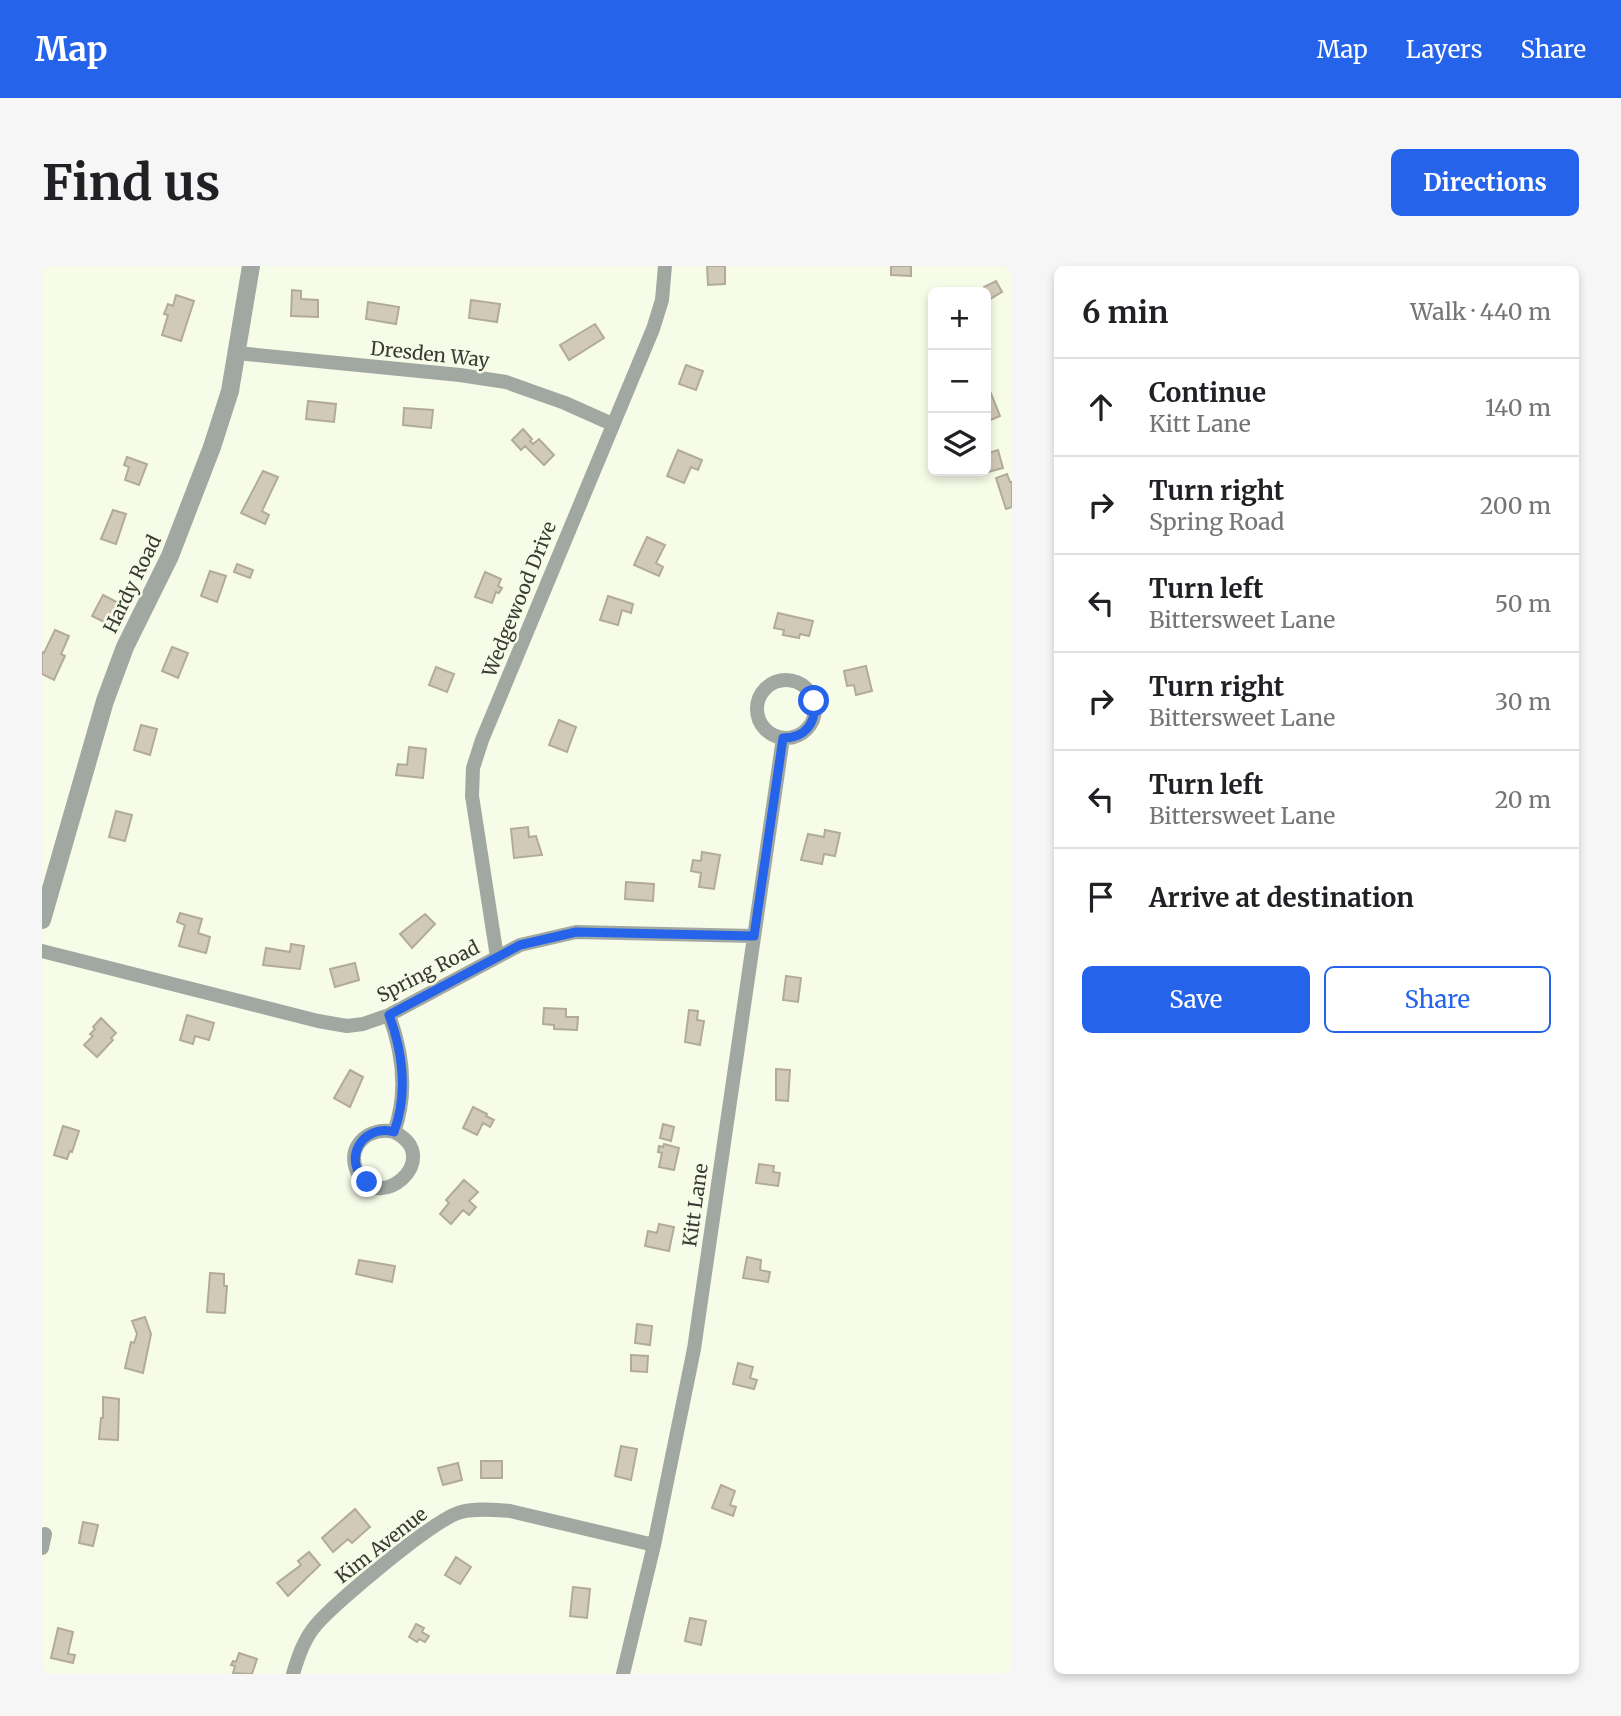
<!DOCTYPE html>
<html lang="en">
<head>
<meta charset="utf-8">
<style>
	:root { --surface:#fff; --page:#f6f6f6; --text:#202124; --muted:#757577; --line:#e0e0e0; --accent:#2563eb }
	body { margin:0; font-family:Merriweather,serif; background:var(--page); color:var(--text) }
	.controls { position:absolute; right:21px; top:21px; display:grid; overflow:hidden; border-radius:10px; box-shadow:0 4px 10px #0003 }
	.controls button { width:63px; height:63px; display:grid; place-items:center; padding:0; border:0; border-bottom:2px solid var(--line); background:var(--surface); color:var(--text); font:35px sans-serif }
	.stop { position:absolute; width:21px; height:21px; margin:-16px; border:5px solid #2563eb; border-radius:50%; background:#fff }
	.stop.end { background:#2563eb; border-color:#fff; box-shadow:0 2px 7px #0008 }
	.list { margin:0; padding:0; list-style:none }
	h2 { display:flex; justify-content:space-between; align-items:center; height:91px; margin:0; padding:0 28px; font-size:30px }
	h2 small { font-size:23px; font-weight:400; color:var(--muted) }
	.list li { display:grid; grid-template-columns:46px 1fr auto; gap:21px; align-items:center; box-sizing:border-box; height:98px; padding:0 28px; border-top:2px solid var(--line) }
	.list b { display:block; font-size:26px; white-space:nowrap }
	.list p { margin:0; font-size:23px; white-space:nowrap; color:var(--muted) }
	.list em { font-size:23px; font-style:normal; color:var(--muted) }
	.actions { display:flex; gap:14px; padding:21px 28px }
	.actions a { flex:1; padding:16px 0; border:2px solid var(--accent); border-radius:10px; text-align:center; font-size:24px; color:var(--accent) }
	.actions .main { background:var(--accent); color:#fff }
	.icon { flex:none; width:38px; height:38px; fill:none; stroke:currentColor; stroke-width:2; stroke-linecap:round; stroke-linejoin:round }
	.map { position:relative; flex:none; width:970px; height:1408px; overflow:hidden; border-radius:10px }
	header { display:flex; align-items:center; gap:42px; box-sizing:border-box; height:98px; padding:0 35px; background:var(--accent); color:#fff }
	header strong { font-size:33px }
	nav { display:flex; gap:38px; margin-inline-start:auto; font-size:24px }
	.intro { display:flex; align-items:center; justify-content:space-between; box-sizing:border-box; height:168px; padding:0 42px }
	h1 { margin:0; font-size:49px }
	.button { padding:18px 32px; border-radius:10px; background:var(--accent); color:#fff; font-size:24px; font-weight:700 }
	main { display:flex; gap:42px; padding:0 42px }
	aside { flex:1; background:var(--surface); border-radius:10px; box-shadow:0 4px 10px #0003 }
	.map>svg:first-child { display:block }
	.building { fill:#d2cab8; stroke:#b2ab99; stroke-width:2 }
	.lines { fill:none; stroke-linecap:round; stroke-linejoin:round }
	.minor { stroke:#a1a8a1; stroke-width:14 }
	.tertiary { stroke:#a1a8a1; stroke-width:18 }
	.route { stroke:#2563eb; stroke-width:9 }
	.labels { text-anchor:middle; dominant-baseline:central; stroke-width:5; stroke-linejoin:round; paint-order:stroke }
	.street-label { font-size:19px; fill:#393b34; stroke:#f7fce8 }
</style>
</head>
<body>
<header>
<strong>Map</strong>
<nav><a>Map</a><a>Layers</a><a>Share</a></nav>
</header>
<div class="intro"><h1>Find us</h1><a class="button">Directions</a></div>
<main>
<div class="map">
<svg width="970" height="1408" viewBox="0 0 970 1408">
	<rect width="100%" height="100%" fill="#f7fce8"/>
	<path class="building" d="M665 0H683V18L666 19Z
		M849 0H869V10L849 9Z
		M954 15 960 26 948 33 942 21Z
		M250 24 259 25V33L276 34V51L249 50Z
		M134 29 152 35 139 75 120 69 126 49 122 48 126 38 131 40Z
		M429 34 458 38 455 56 427 52Z
		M326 36 357 41 354 58 324 53Z
		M553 58 562 72 527 94 518 79Z
		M644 99 661 105 654 124 637 118Z
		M944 115 958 150 944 156Z
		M266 135 294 138 292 156 264 153Z
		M362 142 391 144 389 162 361 159Z
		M481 163 490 173 488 175 491 178 497 173 512 189 502 199 483 180 479 184 470 174Z
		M636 184 660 194 656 204 649 201 642 217 625 210Z
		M956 184 961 202 946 206 944 188Z
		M85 191 105 198 97 219 83 214 87 201 82 199Z
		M221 205 236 211 220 245 227 249 223 258 199 247Z
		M965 208 968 216H970V241L964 243 954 212Z
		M71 244 84 248 74 278 59 273Z
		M605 271 623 279 614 297 621 301 617 310 592 299Z
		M195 298 211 304 208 312 192 306Z
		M168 305 184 310 175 336 159 330Z
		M443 306 459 313 456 320 460 322 457 327 454 326 450 337 433 331Z
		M61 329 86 342 79 357 71 353 68 359 50 350Z
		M566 330 591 338 589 347 580 344 576 359 558 354Z
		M736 347 771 355 767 370 758 368 757 372 741 369 742 364 732 362Z
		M13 364 27 370 19 388 23 390 12 414 0 408V386L2 387Z
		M130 381 146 387 136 412 120 405Z
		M824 400 830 425 814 429 812 419 805 420 802 405Z
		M394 401 412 408 405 426 387 419Z
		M517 454 534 461 525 486 507 479Z
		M99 459 115 463 108 489 92 484Z
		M367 481 384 483 381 512 354 509 356 498 365 499Z
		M74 545 90 549 83 575 67 571Z
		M486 561 487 571 494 570 500 589 472 592 469 563Z
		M783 564 798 567 793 590 782 588 780 598 759 594 766 568 782 571Z
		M660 586 678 589 672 623 657 621 659 607 649 605 651 594 659 595Z
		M584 616 612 618 611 635 583 633Z
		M138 647 160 653 156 667 168 671 164 687 137 680 143 659 135 656Z
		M383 648 393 658 370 682 358 668Z
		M249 678 262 680 258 703 221 699 224 682 248 686Z
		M313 697 317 714 293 721 288 703Z
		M744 710 759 712 756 736 741 734Z
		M502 742 524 743V751H536L535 764 512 763V759L501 758Z
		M647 744 656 745 655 754 662 755 658 779 643 776Z
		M145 749 172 757 167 774 153 770 151 778 138 774Z
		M59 752 74 767 69 772 71 774 55 791 42 779 51 770 48 768 53 763 51 761Z
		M734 803 748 804 746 835 734 834Z
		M308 804 321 811 308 841 292 832Z
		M431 841 445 848 444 850 452 854 448 861 441 857 435 869 421 862Z
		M621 858 632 861 629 875 618 872Z
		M21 860 37 865 30 886 28 885 25 893 12 889Z
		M622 878 637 882 632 904 617 901 620 887 616 886 617 880 621 881Z
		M717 898 732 900 731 906 738 907 736 920 714 917Z
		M422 914 436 926 427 935 434 941 427 949 421 944 409 958 398 948 407 937 404 934Z
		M617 958 632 961 627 985 603 980 606 965 615 967Z
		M705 991 719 994 718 1004 728 1006 726 1016 701 1012Z
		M317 994 353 1000 350 1016 314 1008Z
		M168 1007 182 1008V1020H185L183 1047 165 1046Z
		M103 1051 109 1068 101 1107 83 1102 89 1076 92 1077 95 1068 90 1055Z
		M595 1058 610 1060 608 1079 593 1077Z
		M589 1089 606 1090 605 1106 589 1105Z
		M696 1097 711 1101 708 1112 715 1114 712 1123 691 1118Z
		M61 1131 77 1133 76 1174 57 1173 59 1152H61Z
		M579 1180 595 1183 589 1214 573 1210Z
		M439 1195H460V1212H439Z
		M416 1197 420 1214 401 1219 396 1202Z
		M679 1219 693 1225 688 1239 694 1241 691 1250 670 1242Z
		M313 1243 328 1261 310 1277 306 1273 291 1286 280 1272Z
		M41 1256 56 1259 51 1280 37 1277Z
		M267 1286 278 1299 246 1330 235 1317 259 1299 256 1295Z
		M414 1291 429 1301 418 1318 403 1309Z
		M531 1321 548 1323 545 1352 528 1350Z
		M648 1352 664 1355 659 1379 643 1375Z
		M374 1358 382 1362 380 1366 387 1370 383 1376 377 1373 375 1376 367 1371Z
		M16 1362 31 1366 26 1388 33 1389 31 1397 9 1392Z
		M197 1387 215 1393 210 1408 191 1407 193 1400 189 1399 191 1395 194 1396Z"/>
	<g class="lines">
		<path class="minor" d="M195 87 418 109 464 116 523 137 570 158
			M715 443a29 29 0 1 1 58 0a29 29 0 1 1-58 0Z
			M0 685 276 755 305 760 321 758 347 749 478 679 534 666 712 670
			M455 691 430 530 431 502 440 474 611 63 620 34 623 0
			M347 749C361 787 366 827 352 866 405 892 333 953 314 903 305 878 329 860 352 866
			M0 1282 3 1268
			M251 1408C256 1391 262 1373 274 1359 294 1336 392 1253 419 1246 435 1242 452 1244 468 1245L612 1279
			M581 1408 612 1279 652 1083 741 472"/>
		<path class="tertiary" d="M0 654 63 435 83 381 128 290 170 181 188 125 209 0"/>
	</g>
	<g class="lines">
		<path class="route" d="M325 916C299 895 320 857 352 866 366 828 361 786 347 749L478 679 534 666 712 670 741 472C763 472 775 457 772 435"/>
	</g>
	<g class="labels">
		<g class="street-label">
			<text transform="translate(388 88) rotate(6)">Dresden Way</text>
			<text transform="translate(90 318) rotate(-64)">Hardy Road</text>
			<text transform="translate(477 333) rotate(-68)">Wedgewood Drive</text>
			<text transform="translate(386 705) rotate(-27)">Spring Road</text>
			<text transform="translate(653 939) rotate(-82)">Kitt Lane</text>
			<text transform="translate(339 1279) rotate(-38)">Kim Avenue</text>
		</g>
	</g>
</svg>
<div class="controls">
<button>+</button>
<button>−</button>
<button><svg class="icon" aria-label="layers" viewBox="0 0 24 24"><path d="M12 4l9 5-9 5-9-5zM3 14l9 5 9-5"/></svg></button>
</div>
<div class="stop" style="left:772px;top:435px"></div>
<div class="stop end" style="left:325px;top:916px"></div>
</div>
<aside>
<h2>6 min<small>Walk · 440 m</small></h2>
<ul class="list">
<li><svg class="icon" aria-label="ahead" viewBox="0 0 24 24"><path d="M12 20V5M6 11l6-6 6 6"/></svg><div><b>Continue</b><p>Kitt Lane</p></div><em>140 m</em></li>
<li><svg class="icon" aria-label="right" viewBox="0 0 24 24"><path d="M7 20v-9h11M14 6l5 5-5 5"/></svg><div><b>Turn right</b><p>Spring Road</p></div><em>200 m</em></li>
<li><svg class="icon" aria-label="left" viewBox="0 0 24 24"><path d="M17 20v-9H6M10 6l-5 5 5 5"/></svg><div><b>Turn left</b><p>Bittersweet Lane</p></div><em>50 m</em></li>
<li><svg class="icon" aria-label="right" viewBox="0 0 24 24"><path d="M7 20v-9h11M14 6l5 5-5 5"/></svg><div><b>Turn right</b><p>Bittersweet Lane</p></div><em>30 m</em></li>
<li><svg class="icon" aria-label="left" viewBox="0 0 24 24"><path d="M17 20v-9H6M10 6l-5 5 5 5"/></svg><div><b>Turn left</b><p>Bittersweet Lane</p></div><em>20 m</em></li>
<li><svg class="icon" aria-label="arrive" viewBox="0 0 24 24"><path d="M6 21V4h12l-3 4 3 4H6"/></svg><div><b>Arrive at destination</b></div></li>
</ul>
<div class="actions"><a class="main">Save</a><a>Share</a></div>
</aside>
</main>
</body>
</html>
